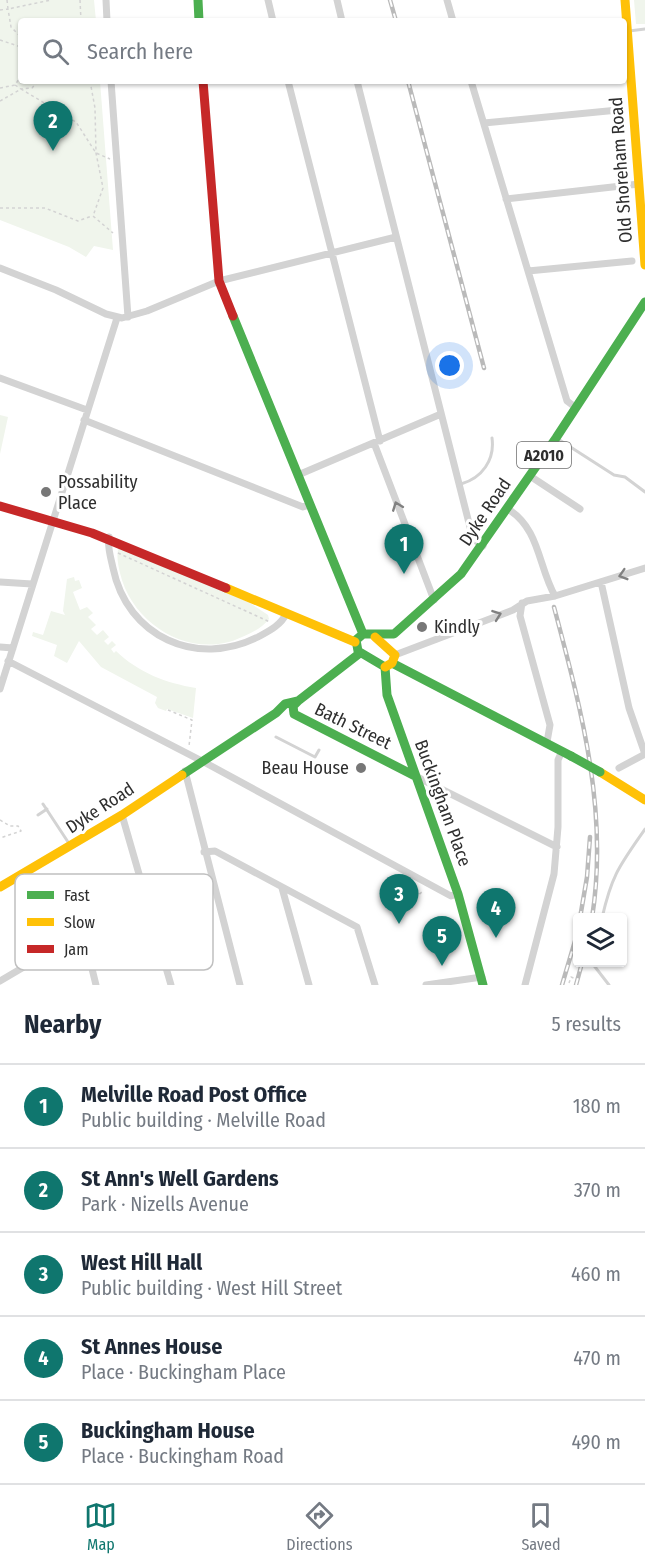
<!DOCTYPE html>
<html lang="en">
<head>
<meta charset="utf-8">
<style>
	:root { --surface:#fff; --page:#f2f2f3; --text:#1f2937; --muted:#747a83; --line:#e0e1e3; --accent:#0f766e }
	body { margin:0; font-family:"Fira Sans Condensed",sans-serif; background:var(--page); color:var(--text) }
	.controls { position:absolute; right:18px; bottom:18px; display:grid; overflow:hidden; border-radius:6px; box-shadow:0 2px 4px #0004 }
	.controls button { width:54px; height:54px; display:grid; place-items:center; padding:0; border:0; border-bottom:2px solid var(--line); background:var(--surface); color:var(--text); font:30px sans-serif }
	.you { position:absolute; left:450px; top:366px; width:21px; height:21px; margin:-15px; border:4px solid #fff; border-radius:50%; background:#1a73e8; box-shadow:0 0 0 9px #1a73e833 }
	.badge { display:grid; place-items:center; width:39px; height:39px; border-radius:50%; background:var(--accent); color:#fff; font-size:20px; font-weight:700 }
	.pin { position:absolute; translate:-50% -50px; filter:drop-shadow(0 2px 3px #0008) }
	.pin::after { content:''; position:absolute; top:32px; width:21px; height:18px; background:inherit; clip-path:polygon(0 0,100% 0,50% 100%) }
	.list { margin:0; padding:0; list-style:none }
	h2 { display:flex; justify-content:space-between; align-items:center; height:78px; margin:0; padding:0 24px; font-size:26px }
	h2 small { font-size:20px; font-weight:400; color:var(--muted) }
	.list li { display:grid; grid-template-columns:39px 1fr auto; gap:18px; align-items:center; box-sizing:border-box; height:84px; padding:0 24px; border-top:2px solid var(--line) }
	.list b { display:block; font-size:22px; white-space:nowrap }
	.list p { margin:0; font-size:20px; white-space:nowrap; color:var(--muted) }
	.list em { font-size:20px; font-style:normal; color:var(--muted) }
	.icon { flex:none; width:33px; height:33px; fill:none; stroke:currentColor; stroke-width:2; stroke-linecap:round; stroke-linejoin:round }
	.map { position:relative; flex:none; width:645px; height:985px; overflow:hidden }
	.search { position:absolute; background:var(--surface); box-shadow:0 2px 4px #0004; left:18px; right:18px; top:18px; height:66px; display:flex; align-items:center; gap:15px; box-sizing:border-box; padding:0 21px; border-radius:6px; color:var(--muted); font-size:22px }
	.sheet { height:498px; background:var(--surface) }
	nav { display:flex; justify-content:space-around; align-items:center; box-sizing:border-box; height:84px; border-top:2px solid var(--line); background:var(--surface); font-size:16px; color:var(--muted) }
	nav a { display:grid; justify-items:center; gap:3px }
	nav .on { color:var(--accent) }
	.map>svg:first-child { display:block }
	.green { fill:#f0f5ec }
	.lines { fill:none; stroke-linecap:round; stroke-linejoin:round }
	.path { stroke:#d3d3d3; stroke-width:1.5; stroke-dasharray:3 3; stroke-linecap:butt }
	.lane { stroke:#d3d3d3; stroke-width:3 }
	.street { stroke:#d3d3d3; stroke-width:7 }
	.fast { stroke:#4caf50; stroke-width:9 }
	.slow { stroke:#ffc107; stroke-width:9 }
	.jam { stroke:#c62828; stroke-width:9 }
	.rail-casing { stroke:#bababa; stroke-width:4.5 }
	.rail { stroke:#fff; stroke-width:2; stroke-dasharray:7; stroke-linecap:butt }
	.fast-bridge { stroke:#4caf50; stroke-width:9 }
	.oneway { stroke:#808080 }
	.poi-dot { fill:#777; stroke:#fff; stroke-width:2 }
	.labels { text-anchor:middle; dominant-baseline:central; stroke-width:6; stroke-linejoin:round; paint-order:stroke }
	.shield { fill:#fff; stroke:#6d6d6d; stroke-width:1.5 }
	.shield-label { font-size:16px; font-weight:bold; fill:#2e2e2e }
	.street-label { font-size:18px; fill:#2e2e2e; stroke:#fff }
	.poi-label { font-size:18px; fill:#2e2e2e; stroke:#fff; text-anchor:start }
	.key { fill:#fff; stroke:#c0c0c0; stroke-width:1.5 }
	.key-label { font-size:16px; fill:#2e2e2e }
</style>
</head>
<body>
<div class="map">
<svg width="645" height="985" viewBox="0 0 645 985">
	<rect width="100%" height="100%" fill="#fff"/>
	<path class="green" d="M0 0H94L96 21H21V81H100L113 250 94 246 86 257 69 247 0 220Z
		M634 0H645V24H636Z
		M0 415 8 417 0 454Z
		M119 546 250 603 268 615 269 619C263 627 252 633 242 637 192 661 132 625 120 573 118 564 116 555 119 546Z
		M74 577 75 581 79 580 82 588 73 592 80 610 87 607 93 613 88 617 96 625 91 629 97 635 103 630 109 637 104 641 108 645 112 641 116 645 111 649 114 653 116 651C139 673 166 683 196 688L193 718 167 709 166 711 158 708 155 703 157 697 101 667 79 641 67 663 54 656 57 645 32 636 33 632 43 635 51 611 65 615 63 611 67 579Z"/>
	<g class="lines">
		<path class="path" d="M7 0 8 9 51 0
			M80 0 81 21
			M0 10 8 9 11 27 21 37
			M0 40 21 47
			M90 81 95 108 96 153 103 188 93 216 113 233
			M15 85 21 89 32 88 38 81
			M0 88 15 85 21 76
			M0 101 21 89 76 122 96 153 110 159
			M0 208H45L78 221 92 216
			M118 553 270 622
			M168 710 192 720 189 746
			M0 820 10 826H18L21 831 0 838
			M397 914 423 891
			M569 983 571 977 581 981"/>
		<path class="lane" d="M629 31 645 29
			M558 439 614 475 625 477 645 492
			M461 484C482 478 495 460 492 438
			M276 737 315 757 319 750
			M43 804 70 845
			M38 815 47 809
			M602 918C612 874 620 865 645 829
			M592 963 609 985"/>
		<path class="street" d="M106 0 107 21
			M268 0 273 21
			M337 0 342 21
			M447 0 453 21
			M111 81 128 317
			M288 81 380 441
			M357 81 473 539 483 546
			M471 81 567 401 575 407
			M484 123 618 110
			M506 199 639 184
			M0 268 56 290 106 314 122 318 147 311 219 281 396 237
			M528 271 632 261
			M0 378 87 410
			M84 420 303 507 310 505
			M374 443 434 600
			M298 475 441 414
			M530 476 580 509
			M508 509C540 529 538 566 555 596
			M109 537C107 547 111 558 113 568 127 637 197 668 258 637 269 631 281 625 286 614
			M0 582 32 584
			M601 582 629 708 645 754 619 768
			M522 603 520 616 550 725 547 742
			M0 647 13 648
			M395 655 513 610 527 601 555 596 645 568
			M8 661 202 761 451 896 458 894
			M0 689 117 318
			M185 771 240 985
			M415 776 557 847
			M122 815 171 985
			M204 852 215 851 357 927 375 985
			M282 888 309 985
			M83 932 96 985
			M0 981 146 895
			M426 985 482 977
			M525 985 554 874 558 827V760L562 751"/>
		<path class="fast" d="M198 0 199 21
			M233 316 363 634
			M360 653 298 701 293 706 294 714 415 776
			M392 663 571 756
			M385 667 358 651 356 640 363 634H394L461 574 556 438 645 302
			M385 667 387 695 458 894 483 985
			M182 775 276 713 285 704 298 701"/>
		<path class="slow" d="M625 0 645 265
			M226 588 355 642
			M375 637 395 655 392 663 385 667
			M600 772 645 800
			M0 887 122 815 182 775"/>
		<path class="jam" d="M203 81 219 281 233 316
			M0 506 92 533 226 588"/>
		<g class="rail-casing">
			<path id="rail" d="M390 0 396 21
				M408 81 484 368
				M554 607C581 709 609 811 592 918
				M580 918 587 877 590 837
				M562 985 578 931
				M576 985 582 963"/>
		</g>
		<use href="#rail" class="rail"/>
		<path class="fast-bridge" d="M571 756 600 772"/>
	</g>
	<defs><path id="oneway-chevron" d="M-2-3.5L2.5 0L-2 3.5" fill="none" stroke-width="1.6" stroke-linecap="round" stroke-linejoin="round" transform="scale(1.5)"/></defs>
	<g class="oneway">
		<use href="#oneway-chevron" transform="translate(397 506) rotate(-111)"/>
		<use href="#oneway-chevron" transform="translate(623 575) rotate(163)"/>
		<use href="#oneway-chevron" transform="translate(497 615) rotate(-20)"/>
	</g>
	<g class="poi-dot">
		<circle cx="46" cy="492" r="6"/>
		<circle cx="422" cy="627" r="6"/>
		<circle cx="361" cy="768" r="6"/>
	</g>
	<g class="labels">
		<rect class="shield" x="517" y="442" width="54" height="26" rx="4.5"/>
		<g class="shield-label">
			<text x="544" y="455">A2010</text>
		</g>
		<g class="street-label">
			<text transform="translate(621 170) rotate(-94)">Old Shoreham Road</text>
			<text transform="translate(485 512) rotate(-56)">Dyke Road</text>
			<text transform="translate(353 726) rotate(26)">Bath Street</text>
			<text transform="translate(443 803) rotate(70)">Buckingham Place</text>
			<text transform="translate(100 808) rotate(-33)">Dyke Road</text>
		</g>
		<g class="poi-label">
			<text x="58" y="482">Possability<tspan x="58" dy="21">Place</tspan></text>
			<text x="434" y="627">Kindly</text>
			<text x="349" y="768" text-anchor="end">Beau House</text>
		</g>
	</g>
	<rect x="15" y="874" width="198" height="96" rx="9" class="key"/>
	<rect x="27" y="891" width="27" height="8" fill="#4caf50"/>
	<rect x="27" y="918" width="27" height="8" fill="#ffc107"/>
	<rect x="27" y="945" width="27" height="8" fill="#c62828"/>
	<g class="key-label">
		<text x="64" y="901">Fast</text>
		<text x="64" y="928">Slow</text>
		<text x="64" y="955">Jam</text>
	</g>
</svg>
<div class="controls">
<button><svg class="icon" aria-label="layers" viewBox="0 0 24 24"><path d="M12 4l9 5-9 5-9-5zM3 14l9 5 9-5"/></svg></button>
</div>
<div class="you"></div>
<div class="pin badge" style="left:404px;top:574px">1</div>
<div class="pin badge" style="left:53px;top:151px">2</div>
<div class="pin badge" style="left:399px;top:924px">3</div>
<div class="pin badge" style="left:496px;top:938px">4</div>
<div class="pin badge" style="left:442px;top:966px">5</div>
<div class="search"><svg class="icon" aria-label="search" viewBox="0 0 24 24"><circle cx="10" cy="10" r="6"/><path d="M15 15l6 6"/></svg>Search here</div>
</div>
<section class="sheet">
<h2>Nearby<small>5 results</small></h2>
<ul class="list">
<li><span class="badge">1</span><div><b>Melville Road Post Office</b><p>Public building · Melville Road</p></div><em>180 m</em></li>
<li><span class="badge">2</span><div><b>St Ann's Well Gardens</b><p>Park · Nizells Avenue</p></div><em>370 m</em></li>
<li><span class="badge">3</span><div><b>West Hill Hall</b><p>Public building · West Hill Street</p></div><em>460 m</em></li>
<li><span class="badge">4</span><div><b>St Annes House</b><p>Place · Buckingham Place</p></div><em>470 m</em></li>
<li><span class="badge">5</span><div><b>Buckingham House</b><p>Place · Buckingham Road</p></div><em>490 m</em></li>
</ul>
</section>
<nav>
<a class="on"><svg class="icon" aria-label="map" viewBox="0 0 24 24"><path d="M3 6l6-2 6 2 6-2v14l-6 2-6-2-6 2zM9 4v14M15 6v14"/></svg>Map</a>
<a><svg class="icon" aria-label="directions" viewBox="0 0 24 24"><path d="M12 3l9 9-9 9-9-9zM9 14v-3h6M13 9l2 2-2 2"/></svg>Directions</a>
<a><svg class="icon" aria-label="saved" viewBox="0 0 24 24"><path d="M7 4h10v16l-5-4-5 4z"/></svg>Saved</a>
</nav>
</body>
</html>
